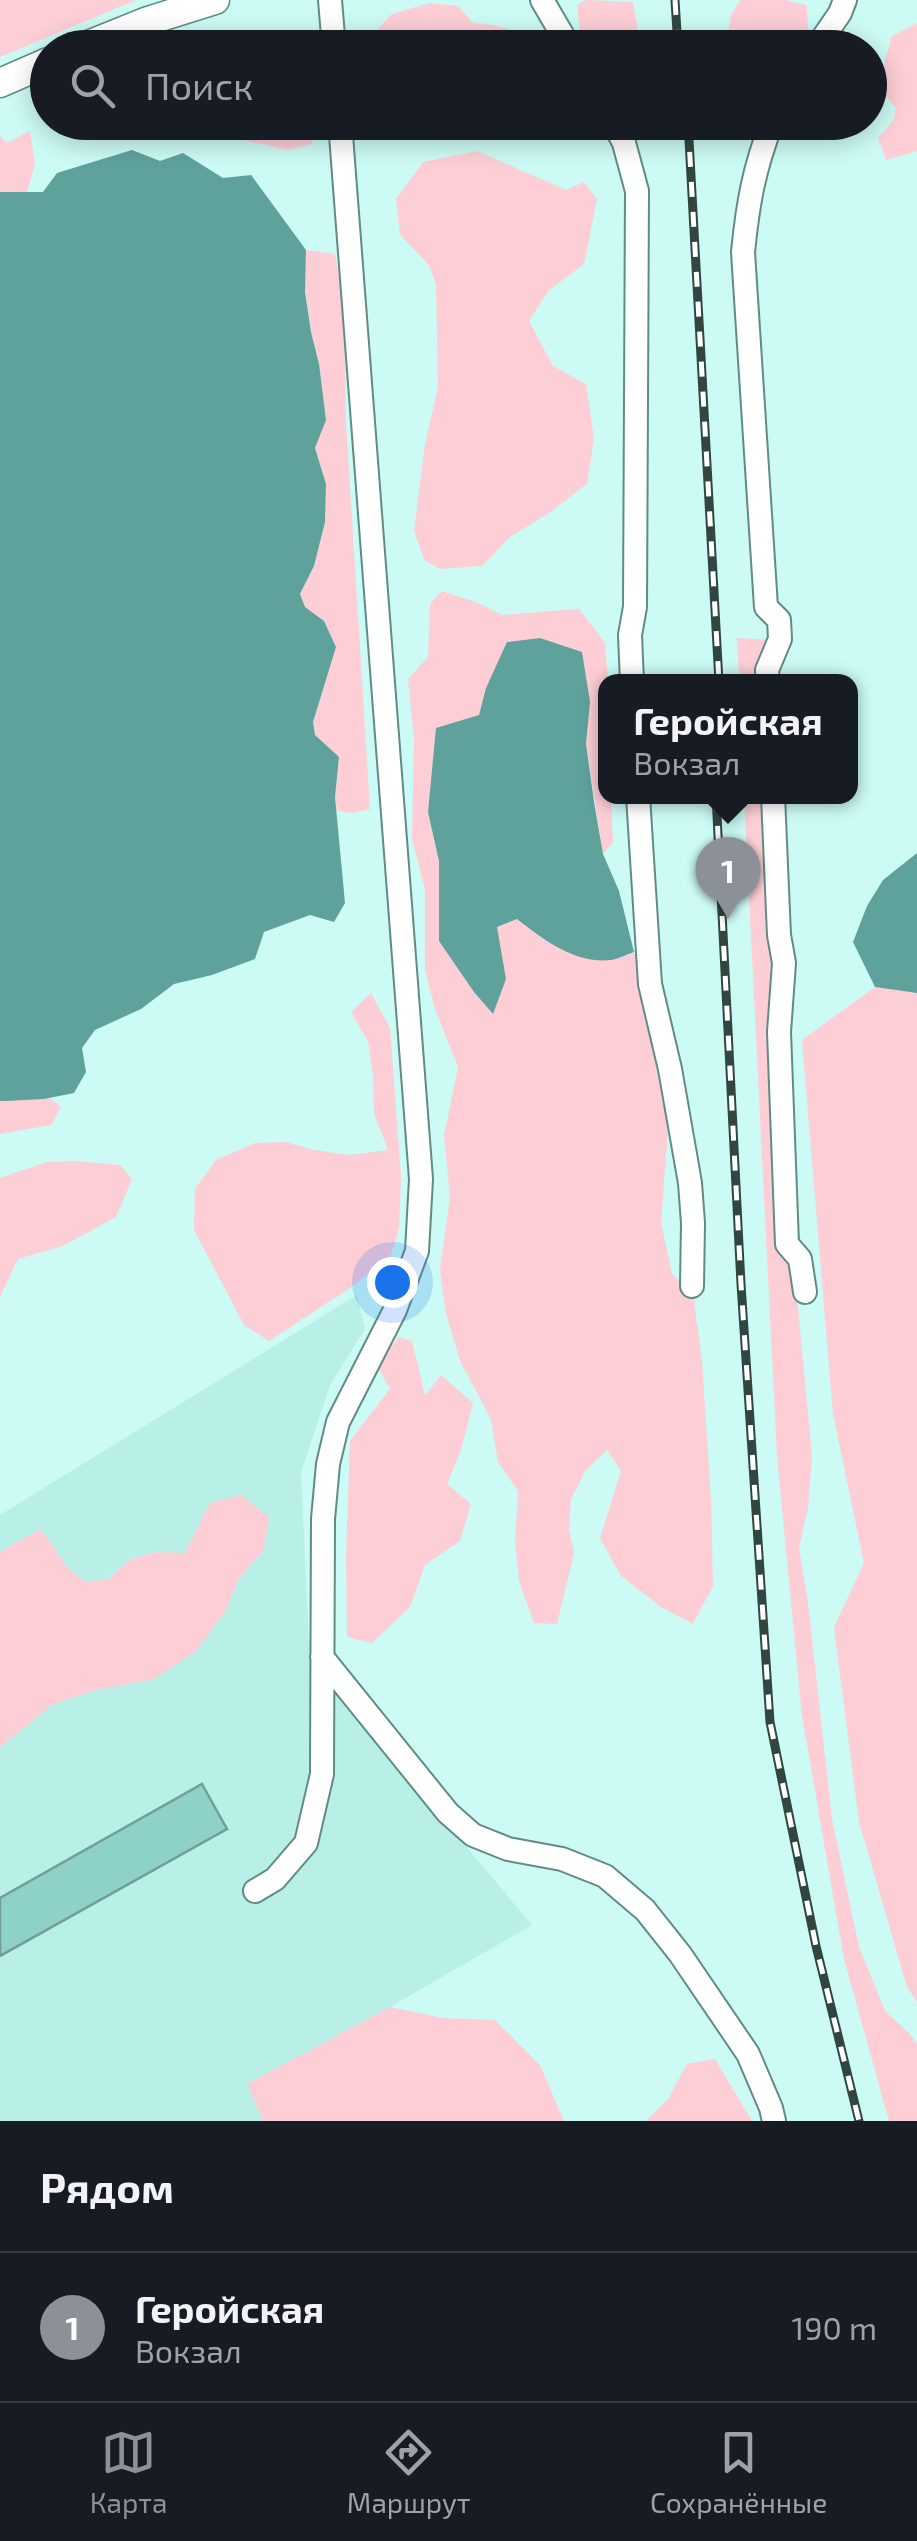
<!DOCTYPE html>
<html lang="ru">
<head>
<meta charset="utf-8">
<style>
	:root { --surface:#171b24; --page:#20242c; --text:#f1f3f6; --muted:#9ea1a6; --line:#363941; --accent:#8c9099 }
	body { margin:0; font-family:"Exo 2",sans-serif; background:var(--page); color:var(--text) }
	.you { position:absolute; left:392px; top:1282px; width:35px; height:35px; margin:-25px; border:8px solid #fff; border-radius:50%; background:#1a73e8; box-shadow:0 0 0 15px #1a73e833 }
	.badge { display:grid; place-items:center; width:65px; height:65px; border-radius:50%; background:var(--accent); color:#fff; font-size:32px; font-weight:700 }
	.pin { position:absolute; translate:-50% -82px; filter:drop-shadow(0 2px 5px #0008) }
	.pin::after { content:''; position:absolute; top:52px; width:35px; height:30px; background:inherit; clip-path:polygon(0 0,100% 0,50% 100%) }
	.popup { position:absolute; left:598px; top:674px; width:260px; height:130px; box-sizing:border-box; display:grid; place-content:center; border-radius:20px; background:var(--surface); filter:drop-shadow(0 2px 8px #0005); font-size:32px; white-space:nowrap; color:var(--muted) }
	.popup b { font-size:38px; color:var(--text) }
	.popup::after { content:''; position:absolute; left:50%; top:100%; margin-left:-20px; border:20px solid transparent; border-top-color:var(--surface) }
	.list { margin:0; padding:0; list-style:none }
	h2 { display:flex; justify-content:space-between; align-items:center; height:130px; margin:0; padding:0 40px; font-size:42px }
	h2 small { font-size:32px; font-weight:400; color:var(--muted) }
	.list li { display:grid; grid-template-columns:65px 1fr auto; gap:30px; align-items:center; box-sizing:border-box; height:150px; padding:0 40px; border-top:2px solid var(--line) }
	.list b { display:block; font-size:38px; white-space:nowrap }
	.list p { margin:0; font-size:32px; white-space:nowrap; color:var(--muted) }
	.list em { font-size:32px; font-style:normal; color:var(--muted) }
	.icon { flex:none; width:55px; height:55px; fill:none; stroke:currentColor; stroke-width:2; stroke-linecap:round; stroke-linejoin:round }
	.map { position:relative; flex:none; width:917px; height:2121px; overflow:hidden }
	.search { position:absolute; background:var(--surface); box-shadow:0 5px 25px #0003; left:30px; right:30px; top:30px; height:110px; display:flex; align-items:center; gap:25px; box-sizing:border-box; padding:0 35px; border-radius:55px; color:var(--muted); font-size:38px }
	.sheet { height:280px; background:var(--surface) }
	nav { display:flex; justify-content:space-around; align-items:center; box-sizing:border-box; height:140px; border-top:2px solid var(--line); background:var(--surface); font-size:28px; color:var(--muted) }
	nav a { display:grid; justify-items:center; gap:5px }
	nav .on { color:var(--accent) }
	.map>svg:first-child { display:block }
	.built { fill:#b8f0e8 }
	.green { fill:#fdced6 }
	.water { fill:#5fa29b }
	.building { fill:#8dd1c9; stroke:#729d98; stroke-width:2.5 }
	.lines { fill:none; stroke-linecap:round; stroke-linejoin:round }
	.minor-casing { stroke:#618c86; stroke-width:26 }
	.major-casing { stroke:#618c86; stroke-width:31 }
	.minor { stroke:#fff; stroke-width:22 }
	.major { stroke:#fff; stroke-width:28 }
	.rail-casing { stroke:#314643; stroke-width:9 }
	.rail { stroke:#fff; stroke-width:5; stroke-dasharray:15; stroke-linecap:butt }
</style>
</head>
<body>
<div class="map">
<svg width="917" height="2121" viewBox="0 0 917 2121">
	<rect width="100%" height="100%" fill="#ccfaf4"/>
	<path class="built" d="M357 1295 365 1329 330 1385 301 1472 310 1666 332 1687 532 1925 390 2007 248 2084 263 2121H0V1747L52 1705 92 1691 225 1612 238 1580 264 1549 210 1503 185 1553 155 1552 131 1559 106 1580 84 1582 68 1568 41 1529 0 1552V1515Z"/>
	<path class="green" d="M0 0H136L0 57Z
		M586 0 633 2 641 47H609L595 41H585L580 31 577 5Z
		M740 0H786L807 5 808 33 798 47H726L731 15Z
		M429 3 458 6 473 23 493 25 545 39 541 47H375L374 33 392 14Z
		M917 23V151L886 160 878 138 893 121 896 108 881 91 882 71 892 36Z
		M315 122 312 144 288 150 247 141 215 130 141 132 132 123Z
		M388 123V122L442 123 426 139 389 126Z
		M30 131 35 164 27 192H0V136L7 143Z
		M477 151 566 190 584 182 597 199 584 264 548 291 529 321 553 366 586 384 594 439 587 484 549 513 510 537 482 566 440 569 425 561 414 531 425 445 438 387 436 284 429 265 400 235 396 199 423 162Z
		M306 250 335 254 344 304 346 423 370 809 352 813 337 811 335 797 339 757 315 735 313 722 336 647 324 621 305 607 300 594 314 566 325 522 326 484 315 448 326 420 319 364 311 332 305 291Z
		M442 591 478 603 502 615 579 609 605 643 608 681 606 682V796L611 797 613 842 603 854 586 744 590 702 486 688 479 715 428 812 439 861V941L492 1013 506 979 496 927 517 918 543 939 612 960 634 952 658 1020 671 1089 661 1223 672 1273 694 1299 702 1361 711 1501 713 1586 693 1624 661 1607 621 1576 600 1538 621 1471 607 1450 586 1470 571 1499 569 1530 574 1553 557 1624 534 1623 519 1581 515 1542 518 1491 498 1462 491 1419 460 1361 446 1313 440 1269 450 1197 444 1135 458 1067 435 1009 425 970V889L412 839 414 739 408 679 428 657 430 604Z
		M737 638 773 640 757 661 758 681H739Z
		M744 797H767L778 1251 794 1265 812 1457 808 1508 799 1548 808 1602 832 1819 859 1947 885 2011 910 2034 917 2044V2121H889L844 1959 802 1716 777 1456Z
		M875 987 917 993V2002L907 1987 859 1822 834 1627 864 1563 833 1414 802 1040Z
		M371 993 390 1028 401 1177 399 1228 391 1255 353 1286 269 1341 244 1325 194 1230 195 1189 216 1160 255 1143 286 1142 314 1150 350 1155 388 1150 374 1113 373 1076 368 1041 351 1012Z
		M49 1098 61 1107 51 1125 0 1134V1101Z
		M74 1161 120 1165 132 1179 116 1217 63 1246 18 1259 0 1297V1178L47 1162Z
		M398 1337 412 1341 425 1396 441 1375 473 1403 461 1450 447 1484 471 1504 460 1541 425 1565 410 1607 372 1643 347 1637 346 1555 350 1441 390 1389 378 1368Z
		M241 1495 269 1517 264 1549 238 1580 225 1612 196 1651 154 1679 92 1691 52 1705 0 1747V1552L41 1529 68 1568 84 1581 107 1580 131 1559 155 1552 185 1553 210 1503Z
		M390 2007 443 2018 495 2020 540 2065 564 2121H263L247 2084Z
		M715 2059 752 2121H646L668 2099 687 2064Z"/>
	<path class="water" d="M132 150 160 161 183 153 223 178 251 175 306 250 305 292 311 332 319 364 326 420 315 448 326 484 325 522 314 566 300 594 305 607 324 621 336 647 313 722 315 735 339 757 335 797 345 903 334 922 310 915 264 932 255 959 212 975 174 984 141 1009 95 1030 82 1048 86 1072 74 1093 44 1099 5 1101H0V192H43L57 173Z
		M540 638 582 652 590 702 586 744 594 802 603 854 619 891 634 952C627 954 619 959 611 960 575 964 544 940 517 919L497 927 506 979 493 1014 474 992 439 941V861L428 812 436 728 479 715 486 688 507 642Z
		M917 853V993L875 987 853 942 867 906 883 880Z"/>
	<path class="building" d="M202 1784 227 1829 0 1956V1898Z"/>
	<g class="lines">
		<g class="minor-casing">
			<path id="minor" d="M330 0 334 48
				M542 0 570 48
				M816 48 840 13 845 0
				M613 122 624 143 637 191 635 607 630 635 632 682
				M768 682 767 670 780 639 779 620 766 607 743 252C748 202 754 169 772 122
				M638 796 650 984 670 1069 690 1183 693 1223 692 1286
				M773 796 779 935 784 963 779 1032 787 1244 800 1259 805 1292
				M322 1657 448 1813 473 1835 508 1849 562 1859 605 1876 645 1910 680 1954 748 2054 771 2108 774 2121
				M255 1891 275 1879 306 1843 322 1774 323 1519 328 1464 338 1422 395 1310 417 1251 421 1179 340 122"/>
		</g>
		<g class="major-casing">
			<path id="major" d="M81 48 148 21 215 0
				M0 83 48 62"/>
		</g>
		<use href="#minor" class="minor"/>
		<use href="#major" class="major"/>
		<g class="rail-casing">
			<path id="rail" d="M675 0 678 48
				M688 122 719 682
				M716 796 741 1284 770 1722 816 1946 859 2121"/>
		</g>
		<use href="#rail" class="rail"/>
	</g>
</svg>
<div class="you"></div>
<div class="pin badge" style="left:728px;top:919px">1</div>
<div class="popup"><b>Геройская</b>Вокзал</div>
<div class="search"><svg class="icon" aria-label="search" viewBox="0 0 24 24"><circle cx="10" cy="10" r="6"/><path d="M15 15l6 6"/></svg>Поиск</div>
</div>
<section class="sheet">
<h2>Рядом<small></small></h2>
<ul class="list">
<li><span class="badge">1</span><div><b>Геройская</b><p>Вокзал</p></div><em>190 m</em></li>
</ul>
</section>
<nav>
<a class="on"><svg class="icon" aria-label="map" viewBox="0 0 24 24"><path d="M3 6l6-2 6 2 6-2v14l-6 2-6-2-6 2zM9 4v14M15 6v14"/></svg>Карта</a>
<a><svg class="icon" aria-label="directions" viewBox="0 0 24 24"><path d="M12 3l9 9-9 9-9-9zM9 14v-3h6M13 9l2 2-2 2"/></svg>Маршрут</a>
<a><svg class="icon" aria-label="saved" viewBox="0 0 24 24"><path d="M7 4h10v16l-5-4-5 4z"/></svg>Сохранённые</a>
</nav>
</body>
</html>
